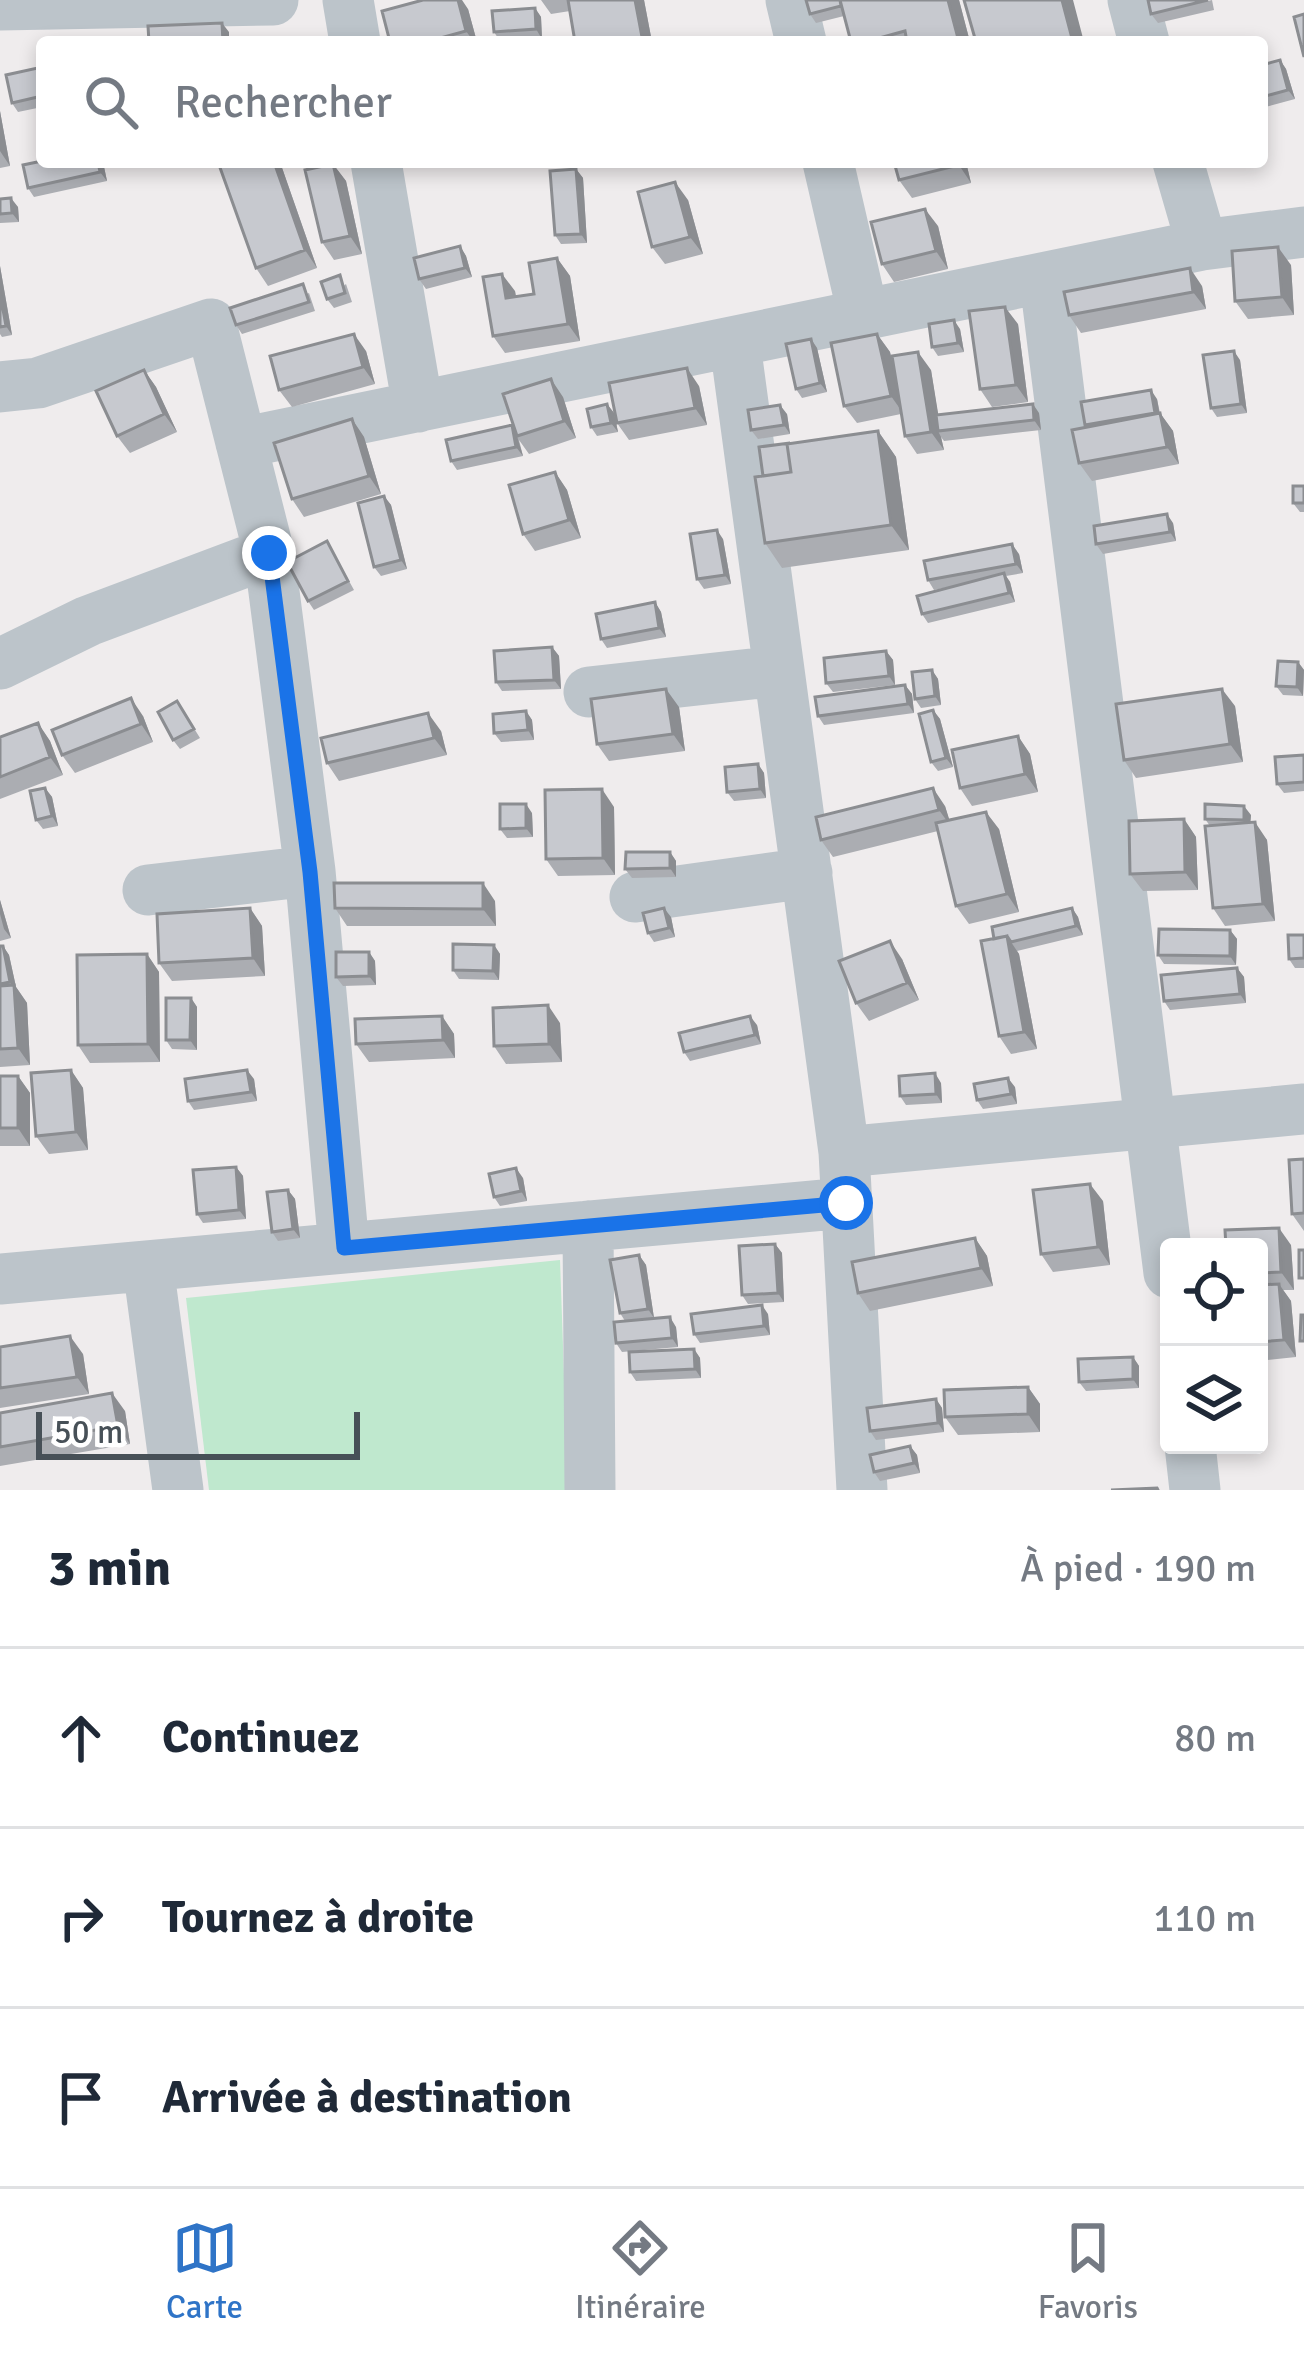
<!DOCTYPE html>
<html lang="fr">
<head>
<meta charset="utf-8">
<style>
	:root { --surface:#fff; --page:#f6f6f7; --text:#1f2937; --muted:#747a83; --line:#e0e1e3; --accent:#2f74c7 }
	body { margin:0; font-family:Signika,sans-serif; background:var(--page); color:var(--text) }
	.controls { position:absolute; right:36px; bottom:36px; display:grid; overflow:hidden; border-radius:12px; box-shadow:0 6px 18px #0003 }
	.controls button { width:108px; height:108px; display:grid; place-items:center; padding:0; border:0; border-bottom:3px solid var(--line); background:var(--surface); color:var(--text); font:60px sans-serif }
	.scale { position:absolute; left:36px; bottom:30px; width:324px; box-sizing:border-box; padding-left:12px; border:6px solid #475057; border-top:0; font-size:33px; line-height:42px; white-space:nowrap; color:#475057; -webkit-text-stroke:9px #fff; paint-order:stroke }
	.stop { position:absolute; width:36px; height:36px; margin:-27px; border:9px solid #1a73e8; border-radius:50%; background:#fff }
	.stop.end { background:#1a73e8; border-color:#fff; box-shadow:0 3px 12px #0008 }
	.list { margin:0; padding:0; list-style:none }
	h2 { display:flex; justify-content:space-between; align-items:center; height:156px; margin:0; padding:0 48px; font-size:51px }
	h2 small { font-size:39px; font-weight:400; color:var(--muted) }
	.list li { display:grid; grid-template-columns:78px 1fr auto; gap:36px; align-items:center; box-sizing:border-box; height:180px; padding:0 48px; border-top:3px solid var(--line) }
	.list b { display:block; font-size:45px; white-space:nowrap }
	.list em { font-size:39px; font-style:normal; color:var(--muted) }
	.icon { flex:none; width:66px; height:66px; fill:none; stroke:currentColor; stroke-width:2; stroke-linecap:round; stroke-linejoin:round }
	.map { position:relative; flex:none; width:1304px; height:1490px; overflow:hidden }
	.search { position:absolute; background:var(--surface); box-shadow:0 6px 18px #0003; left:36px; right:36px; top:36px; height:132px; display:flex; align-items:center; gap:30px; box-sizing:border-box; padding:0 42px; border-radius:12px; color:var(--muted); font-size:45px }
	.sheet { height:696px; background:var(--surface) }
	nav { display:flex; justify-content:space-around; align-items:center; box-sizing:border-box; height:168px; border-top:3px solid var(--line); background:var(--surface); font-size:33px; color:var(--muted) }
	nav a { display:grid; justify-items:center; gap:6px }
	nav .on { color:var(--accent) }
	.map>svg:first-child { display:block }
	.green { fill:#bfe8ce }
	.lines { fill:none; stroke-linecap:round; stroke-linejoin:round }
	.street { stroke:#bcc4ca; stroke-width:51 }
	.wall { fill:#abadb2 }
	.shaded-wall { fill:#8b8d91 }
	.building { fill:#c7c9cf; stroke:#8b8d91; stroke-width:3 }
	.route { stroke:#1a73e8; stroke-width:15 }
</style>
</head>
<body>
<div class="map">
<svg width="1304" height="1490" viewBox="0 0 1304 1490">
	<rect width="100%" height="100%" fill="#efeced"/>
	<path class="green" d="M560 1260 568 1490H209L186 1298Z"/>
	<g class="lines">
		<path class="street" d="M348 0 355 42
			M791 0 801 42
			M1133 0 1144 42
			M0 5 273 0
			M376 162 418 407
			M828 162 864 318
			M1178 162 1202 245 1304 232
			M1045 281 1169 1273
			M735 344 844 1152 862 1490
			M0 387 38 383 211 324 269 553 310 871 344 1248
			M241 443 1202 245
			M0 664 88 621 269 553
			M589 692 779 671
			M148 890 310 871
			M635 897 807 873
			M844 1152 1304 1109
			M588 1226 590 1490
			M148 1266 178 1490
			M0 1279 846 1203
			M1190 1445 1195 1490"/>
	</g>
	<path class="wall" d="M541 0H644L652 42H575L570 11 551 14Z
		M806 0H959L970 42H851L844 16 816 23 810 14Z
		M1212 0 1214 10 1158 23 1151 14Z
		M535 8 541 17 542 39 500 41 494 32Z
		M468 9 477 42H390Z
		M1280 60 1286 69 1295 99 1262 108V65Z
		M42 67V107L18 112 12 103Z
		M0 111 10 166 0 168Z
		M103 162 107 181 34 197 28 188Z
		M153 162H173L156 167Z
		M218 162H280L317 268 268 286 256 268Z
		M439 162H496L442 166Z
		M894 162H966L971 183 912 198 899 180Z
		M333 164 346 181 362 254 334 260 322 242Z
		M576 169 583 178 587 243 561 244 555 235Z
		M0 199 18 207 19 222 0 223Z
		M688 200 703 254 665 264 652 247Z
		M938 226 948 269 894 282 882 264Z
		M460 246 466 256 472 277 426 289 419 279Z
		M557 258 570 276 580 341 505 353 493 336 515 291 516 297 534 294Z
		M1291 265 1294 315 1248 319 1235 301Z
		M0 266 12 335 2 337 0 334Z
		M346 284 352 302 334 308 327 299Z
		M1202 286 1206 309 1081 333 1069 315Z
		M309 293 315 311 242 334 236 325Z
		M1018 324 1028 402 992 407 980 389Z
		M960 329 964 352 938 356 932 347Z
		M877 334 890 352 897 384 931 370 938 415 1039 413 1041 430 944 441 941 437 944 450 917 454 905 436 901 414 857 423 844 406Z
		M811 339 817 348 827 392 802 398 796 389Z
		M366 351 375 384 292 407 279 390Z
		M1240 360 1247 413 1217 417 1211 408Z
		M144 370 156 387 177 432 130 453 117 436Z
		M699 386 707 425 629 440 617 423Z
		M563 397 576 438 529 454 519 440 523 456 457 470 451 461Z
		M1157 399 1160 413 1173 431 1179 464 1092 481 1079 463 1085 425Z
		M607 404 614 413 618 432 597 436 591 427Z
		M787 414 790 434 758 439 751 430Z
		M352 419 364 437 381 494 304 517 292 499Z
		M878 431 896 457 909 550 782 568 765 543 763 476Z
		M555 472 567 490 581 538 535 551 523 534Z
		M1304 486V512H1300L1293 503Z
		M384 496 391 505 407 569 381 576 374 567Z
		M1173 523 1176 541 1103 554 1096 544Z
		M723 539 731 584 704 589 697 579Z
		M327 541 354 590 314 610 308 601Z
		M1019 554 1023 573 1006 576 1010 582 1015 602 928 623 922 614 959 585 934 590 928 580Z
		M655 602 661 612 666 637 607 648 601 639Z
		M552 647 559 656 561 689 502 691 496 682Z
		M886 651 893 660 895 685 833 692 826 683Z
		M1298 662 1304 670 1303 696 1283 695 1276 686Z
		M932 670 938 679 941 705 921 708 915 699Z
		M905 685 912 694 914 713 824 725 818 716Z
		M177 701 200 738 180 749 173 740Z
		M1235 706 1243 762 1136 778 1124 760Z
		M679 707 685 751 609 761 597 744Z
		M933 710 940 719 953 767 938 771 931 762Z
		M526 711 532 720 534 740 501 742 494 733Z
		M143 716 153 742 75 773 62 755Z
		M38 723 50 741 63 775 0 799V737Z
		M441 731 447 755 339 781 327 763Z
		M1018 736 1030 754 1038 792 972 806 960 788Z
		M1304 755V791L1284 793 1277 784Z
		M758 764 764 773 766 798 734 801 727 792Z
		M45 788 52 797 58 826 43 829 36 820Z
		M945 806 949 820 999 829 1019 912 969 924 956 906 938 831 833 857 821 840Z
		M614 807 615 875 558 876 546 859Z
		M532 813 533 837 507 838 500 829Z
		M1251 815 1250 822 1267 840 1275 921 1225 926 1213 908 1210 826 1205 819Z
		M1184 819 1196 837 1198 890 1143 891 1130 874Z
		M670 852 676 861V877L632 878 625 869Z
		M0 900 11 938 0 941Z
		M495 901 496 926H347L335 908Z
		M250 908 262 926 265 976 172 981 159 963Z
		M1072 908 1078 917 1083 935 1017 951 1019 954 1037 1049 1011 1054 999 1036 994 939Z
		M671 917 675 937 654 942 648 933Z
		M1230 930 1237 939 1236 965 1164 964 1158 955Z
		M1304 935V968H1295L1289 959Z
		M494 945 500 954 499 980 459 979 453 970Z
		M0 946H3L9 955 16 987 27 1003 30 1065 0 1067Z
		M369 952 375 961 376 985 343 986 336 977Z
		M147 954 159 972 160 1062 90 1063 78 1045Z
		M902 959 919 1000 869 1021 856 1003Z
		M1237 968 1244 977 1246 1003 1170 1010 1164 1001Z
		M191 998 197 1007V1050L172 1049 166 1040Z
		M442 1016 454 1034 455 1058 369 1062 356 1044Z
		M560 1023 562 1062 506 1064 494 1046Z
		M757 1025 761 1044 690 1061 684 1052Z
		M71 1070 83 1088 88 1150 49 1154 36 1136Z
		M0 1076H18L30 1093V1146H0Z
		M254 1079 257 1101 194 1110 188 1101Z
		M941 1083 942 1103 906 1105 900 1096Z
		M1015 1087 1017 1104 983 1109 977 1100Z
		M1304 1159V1231L1292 1214Z
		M236 1167 243 1176 246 1219 203 1223 197 1214Z
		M523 1178 527 1201 500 1206 494 1197Z
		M288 1190 295 1199 300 1238 278 1241 272 1232Z
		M1103 1201 1110 1265 1053 1272 1041 1254Z
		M975 1238 987 1256 993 1286 870 1311 858 1293Z
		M775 1244 782 1253 784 1302 748 1304 742 1295Z
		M1291 1245 1294 1290H1283L1291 1301 1296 1357 1259 1361V1247Z
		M639 1255 646 1265 654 1318 641 1320 676 1327 678 1347 622 1352 616 1343 625 1321 620 1313Z
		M768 1314 770 1335 700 1343 694 1334Z
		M0 1347 83 1354 89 1394 0 1408Z
		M694 1349 700 1358 701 1378 636 1381 630 1372Z
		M1133 1357 1139 1366V1388L1086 1391 1079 1382Z
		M1028 1387 1040 1404V1432L958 1435 945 1417Z
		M936 1399 942 1408 944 1432 876 1440 870 1431Z
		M125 1411 130 1444 0 1466V1413Z
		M910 1446 917 1455 920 1473 880 1481 874 1472Z"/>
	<path class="shaded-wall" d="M458 0H462L468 9 477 42H474L466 31Z
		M635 0H644L652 42H645L642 37Z
		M948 0H959L970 42H959Z
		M1062 0H1073L1084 42H1073Z
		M535 8 541 17 542 39 536 29Z
		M222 23 229 32V42H223Z
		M1280 60 1286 69 1295 99 1288 90Z
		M0 111 10 166 0 151Z
		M98 162H103L107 181 100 172Z
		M274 162H280L317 268 305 250Z
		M958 162H966L971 183 959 165Z
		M333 164 346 181 362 254 350 236Z
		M576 169 583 178 587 243 581 234Z
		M675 182 688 200 703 254 690 237Z
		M11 198 18 207 19 222 12 213Z
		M925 209 938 226 948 269 936 251Z
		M460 246 466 256 472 277 465 268Z
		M1278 247 1291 265 1294 315 1282 297Z
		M557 258 570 276 580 341 568 324Z
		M0 266 12 335 6 326 0 293Z
		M1190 268 1202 286 1206 309 1193 292Z
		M502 274 515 291 519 316 506 298Z
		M1005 307 1018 324 1028 402 1016 385Z
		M954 320 960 329 964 352 958 343Z
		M354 334 366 351 375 384 363 367Z
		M877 334 890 352 903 413 891 396Z
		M811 339 817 348 827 392 820 383Z
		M1234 351 1240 360 1247 413 1241 404Z
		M918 352 931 370 941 431H938L941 437 944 450 931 432Z
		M687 368 699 386 707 425 695 408Z
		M144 370 156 387 177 432 164 414Z
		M551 379 563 397 576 438 564 421Z
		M1151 390 1157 399 1161 422 1155 413Z
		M607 404 614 413 618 432 611 423Z
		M1033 404 1039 413 1041 430 1034 420Z
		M780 405 787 414 790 434 784 425Z
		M1160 413 1173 431 1179 464 1167 447Z
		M352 419 364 437 381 494 369 476Z
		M512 425 518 434 517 436 523 456 516 447Z
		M878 431 896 457 909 550 891 525Z
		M555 472 567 490 581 538 569 520Z
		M384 496 391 505 407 569 401 560Z
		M1167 514 1173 523 1176 541 1170 532Z
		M717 530 723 539 731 584 725 575Z
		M1012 544 1019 554 1023 573 1016 564Z
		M1004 573 1010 582 1015 602 1009 593Z
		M655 602 661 612 666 637 659 628Z
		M552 647 559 656 561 689 554 680Z
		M886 651 893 660 895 685 889 676Z
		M1298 662 1304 670 1303 696 1297 687Z
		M932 670 938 679 941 705 935 696Z
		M905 685 912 694 914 713 908 704Z
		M666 689 679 707 685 751 673 734Z
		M1222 689 1235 706 1243 762 1230 744Z
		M131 698 143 716 153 742 141 724Z
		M933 710 940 719 953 767 946 758Z
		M526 711 532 720 534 740 528 730Z
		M428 713 441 731 447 755 434 738Z
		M38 723 50 741 63 775 50 757Z
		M1018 736 1030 754 1038 792 1025 774Z
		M758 764 764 773 766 798 760 789Z
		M45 788 52 797 58 826 52 816Z
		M933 788 945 806 952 828 939 810Z
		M602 789 614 807 615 875 603 858Z
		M526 804 532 813 533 837 526 828Z
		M1244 806 1251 815 1250 829 1244 820Z
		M986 812 999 829 1019 912 1007 894Z
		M1184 819 1196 837 1198 890 1185 872Z
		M1255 822 1267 840 1275 921 1263 904Z
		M670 852 676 861V877L670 868Z
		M483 883 495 901 496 926 483 909Z
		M0 900 11 938 4 929 0 914Z
		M250 908 262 926 265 976 253 958Z
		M664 908 671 917 675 937 669 928Z
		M1072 908 1078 917 1083 935 1076 926Z
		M1230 930 1237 939 1236 965 1230 956Z
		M1007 936 1019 954 1037 1049 1024 1032Z
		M890 941 902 959 919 1000 907 983Z
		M494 945 500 954 499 980 493 971Z
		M3 946 9 955 16 987 27 1003 30 1065 18 1048 14 989 10 982Z
		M369 952 375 961 376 985 369 976Z
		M147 954 159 972 160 1062 148 1044Z
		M1237 968 1244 977 1246 1003 1240 994Z
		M191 998 197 1007V1050L190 1040Z
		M548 1005 560 1023 562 1062 549 1044Z
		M442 1016 454 1034 455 1058 443 1040Z
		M750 1016 757 1025 761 1044 755 1035Z
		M71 1070 83 1088 88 1150 76 1132Z
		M247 1070 254 1079 257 1101 251 1092Z
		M935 1073 941 1083 942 1103 936 1094Z
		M18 1076 30 1093V1146L18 1128Z
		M1008 1078 1015 1087 1017 1104 1011 1094Z
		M236 1167 243 1176 246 1219 239 1210Z
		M516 1168 523 1178 527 1201 521 1191Z
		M1090 1184 1103 1201 1110 1265 1098 1247Z
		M288 1190 295 1199 300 1238 293 1229Z
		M1279 1228 1291 1245 1294 1290 1281 1272Z
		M975 1238 987 1256 993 1286 981 1268Z
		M775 1244 782 1253 784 1302 778 1293Z
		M639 1255 646 1265 654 1318 648 1309Z
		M1279 1284 1291 1301 1296 1357 1284 1340Z
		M762 1305 768 1314 770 1335 764 1326Z
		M670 1317 676 1327 678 1347 672 1338Z
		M70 1336 83 1354 89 1394 77 1377Z
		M694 1349 700 1358 701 1378 695 1369Z
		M1133 1357 1139 1366V1388L1133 1379Z
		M1028 1387 1040 1404V1432L1028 1414Z
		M112 1393 125 1411 130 1444 118 1426Z
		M936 1399 942 1408 944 1432 938 1423Z
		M910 1446 917 1455 920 1473 914 1463Z"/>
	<path class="building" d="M423 0H458L466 31 426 42H390L382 11Z
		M568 0H635L642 37 615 42H575Z
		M806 0H840L841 6 810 14Z
		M840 0H948L959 42H907L905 31 865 42H851Z
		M964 0H1062L1073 42H976Z
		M1148 0H1208L1151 14Z
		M535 8 536 29 494 32 492 11Z
		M1304 14V57L1294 17Z
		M222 23 223 42H149L148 26Z
		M1280 60 1288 90 1262 97V65Z
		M42 67V96L12 103 6 75Z
		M42 161 98 162 100 172 28 188 23 165Z
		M218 162H274L305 250 256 268Z
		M894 162H958L959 165 899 180Z
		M333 164 350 236 322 242 305 170Z
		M576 169 581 234 555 235 550 171Z
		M675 182 690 237 652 247 638 192Z
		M11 198 12 213 0 214V199Z
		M925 209 936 251 882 264 871 222Z
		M460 246 465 268 419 279 414 258Z
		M1278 247 1282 297 1235 301 1232 251Z
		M557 258 568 324 493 336 483 277 502 274 506 298 534 294 529 263Z
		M1190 268 1193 292 1069 315 1064 292Z
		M340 275 345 293 327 299 321 282Z
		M303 284 309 302 236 325 230 308Z
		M0 293 6 326 0 327Z
		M1005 307 1016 385 980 389 969 311Z
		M954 320 958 343 932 347 929 324Z
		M354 334 363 367 279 390 270 356Z
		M877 334 891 396 844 406 831 343Z
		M811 339 820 383 796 389 786 344Z
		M1234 351 1241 404 1211 408 1203 355Z
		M918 352 931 432 905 436 892 356Z
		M687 368 695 408 617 423 609 383Z
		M144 370 164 414 117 436 96 391Z
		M551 379 564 421 517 436 503 394Z
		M1151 390 1155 413 1085 425 1081 402Z
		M607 404 611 423 591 427 587 409Z
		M1033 404 1034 420 938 431 936 415Z
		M780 405 784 425 751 430 748 410Z
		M1160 413 1167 447 1079 463 1072 430Z
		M352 419 369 476 292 499 274 443Z
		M512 425 516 447 451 461 446 440Z
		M878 431 891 525 765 543 755 477 791 472 787 444Z
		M790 443 787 444 791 472 763 476 759 447Z
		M555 472 569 520 523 534 509 485Z
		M1293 486H1304V503H1293Z
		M384 496 401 560 374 567 358 503Z
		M1167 514 1170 532 1096 544 1094 526Z
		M717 530 725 575 697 579 690 534Z
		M327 541 348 581 308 601 287 562Z
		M1012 544 1016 564 928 580 924 561Z
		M1004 573 1009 593 922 614 917 596Z
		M655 602 659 628 601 639 596 614Z
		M552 647 554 680 496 682 494 651Z
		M886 651 889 676 826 683 824 658Z
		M1278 661 1298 662 1297 687 1276 686Z
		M932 670 935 696 915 699 912 672Z
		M905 685 908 704 818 716 815 697Z
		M666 689 673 734 597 744 591 699Z
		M1222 689 1230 744 1124 760 1116 704Z
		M131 698 141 724 62 755 52 730Z
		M177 701 194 729 173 740 158 712Z
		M933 710 946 758 931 762 919 714Z
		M526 711 528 730 494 733 493 714Z
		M428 713 434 738 327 763 321 738Z
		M38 723 50 757 0 777V737Z
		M1018 736 1025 774 960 788 952 750Z
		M1304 755V782L1277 784 1275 757Z
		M758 764 760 789 727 792 725 767Z
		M45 788 52 816 36 820 30 791Z
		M933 788 939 810 821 840 816 817Z
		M602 789 603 858 546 859 545 790Z
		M500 804H526V828L500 829Z
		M1205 804 1244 806V820L1205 819Z
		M986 812 1007 894 956 906 936 823Z
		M1184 819 1185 872 1130 874 1129 821Z
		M1255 822 1263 904 1213 908 1205 826Z
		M626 852H670V868L625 869Z
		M334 883H483V909L335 908Z
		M250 908 253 958 159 963 157 914Z
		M664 908 669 928 648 933 643 913Z
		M1072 908 1076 926 1011 942 1007 936 994 939 992 927Z
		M1159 929 1230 930V956L1158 955Z
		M1288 935H1304V958L1289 959Z
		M1007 936 1024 1032 999 1036 981 941Z
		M890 941 907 983 856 1003 839 961Z
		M453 944 494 945 493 971 453 970Z
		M0 946H3L10 982 0 984Z
		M336 952H369V976L336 977Z
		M147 954 148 1044 78 1045 77 955Z
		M1237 968 1240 994 1164 1001 1161 975Z
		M14 985 18 1048 0 1049V986Z
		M166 998H191L190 1040H166Z
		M548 1005 549 1044 494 1046 493 1008Z
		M442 1016 443 1040 356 1044 355 1019Z
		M750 1016 755 1035 684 1052 679 1033Z
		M71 1070 76 1132 36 1136 31 1073Z
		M247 1070 251 1092 188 1101 185 1079Z
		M935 1073 936 1094 900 1096 899 1076Z
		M0 1076H18V1128H0Z
		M1008 1078 1011 1094 977 1100 974 1084Z
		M1304 1159V1213L1292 1214 1289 1160Z
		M236 1167 239 1210 197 1214 193 1170Z
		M516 1168 521 1191 494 1197 489 1174Z
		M1090 1184 1098 1247 1041 1254 1033 1190Z
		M288 1190 293 1229 272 1232 267 1192Z
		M1279 1228 1281 1272 1259 1273V1247H1226L1225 1230Z
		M975 1238 981 1268 858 1293 852 1262Z
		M775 1244 778 1293 742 1295 739 1246Z
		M1299 1250H1304V1278H1299Z
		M639 1255 648 1309 620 1313 610 1260Z
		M1279 1284 1284 1340 1259 1342V1285Z
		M762 1305 764 1326 694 1334 691 1314Z
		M1301 1315H1304V1341H1300Z
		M670 1317 672 1338 616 1343 614 1322Z
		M70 1336 77 1377 0 1388V1347Z
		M694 1349 695 1369 630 1372 629 1352Z
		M1133 1357V1379L1079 1382 1078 1359Z
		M1028 1387V1414L945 1417 944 1390Z
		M112 1393 118 1426 0 1447V1413Z
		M936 1399 938 1423 870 1431 867 1408Z
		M910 1446 914 1463 874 1472 870 1455Z
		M1157 1488 1158 1490H1111Z"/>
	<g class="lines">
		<path class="route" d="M269 553 310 872 344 1248 846 1203"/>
	</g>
</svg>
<div class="controls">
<button><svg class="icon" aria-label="locate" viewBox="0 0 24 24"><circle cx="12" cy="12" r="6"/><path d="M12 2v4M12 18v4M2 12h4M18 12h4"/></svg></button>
<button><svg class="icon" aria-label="layers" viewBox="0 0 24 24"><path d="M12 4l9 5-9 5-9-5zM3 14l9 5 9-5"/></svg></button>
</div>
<div class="scale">50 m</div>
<div class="stop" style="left:846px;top:1203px"></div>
<div class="stop end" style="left:269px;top:553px"></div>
<div class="search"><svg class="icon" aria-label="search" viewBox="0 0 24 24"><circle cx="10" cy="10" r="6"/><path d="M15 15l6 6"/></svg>Rechercher</div>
</div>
<section class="sheet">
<h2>3 min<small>À pied · 190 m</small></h2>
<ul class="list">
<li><svg class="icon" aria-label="ahead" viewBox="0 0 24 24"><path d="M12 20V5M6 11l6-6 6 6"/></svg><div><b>Continuez</b></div><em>80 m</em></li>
<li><svg class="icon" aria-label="right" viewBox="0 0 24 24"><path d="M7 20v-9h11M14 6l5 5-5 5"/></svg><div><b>Tournez à droite</b></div><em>110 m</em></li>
<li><svg class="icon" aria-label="arrive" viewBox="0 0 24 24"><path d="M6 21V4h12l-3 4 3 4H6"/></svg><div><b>Arrivée à destination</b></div></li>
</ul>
</section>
<nav>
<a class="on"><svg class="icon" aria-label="map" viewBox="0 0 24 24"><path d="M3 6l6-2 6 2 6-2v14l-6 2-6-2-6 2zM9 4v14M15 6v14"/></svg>Carte</a>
<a><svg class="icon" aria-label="directions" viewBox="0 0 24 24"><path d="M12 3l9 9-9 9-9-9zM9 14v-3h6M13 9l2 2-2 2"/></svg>Itinéraire</a>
<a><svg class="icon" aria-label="saved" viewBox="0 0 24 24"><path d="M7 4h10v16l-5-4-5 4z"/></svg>Favoris</a>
</nav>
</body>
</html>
